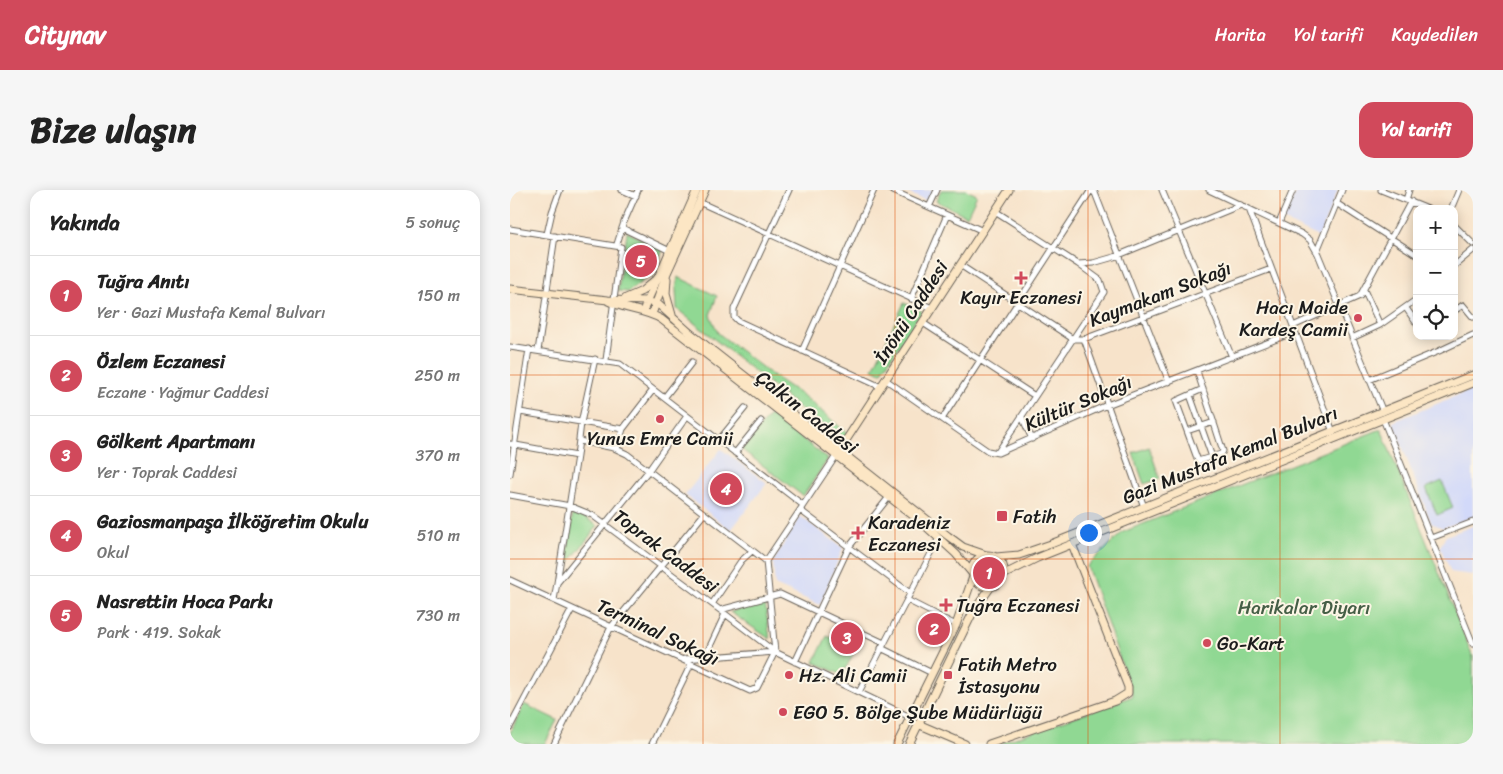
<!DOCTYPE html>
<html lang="tr">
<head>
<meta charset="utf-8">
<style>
	:root { --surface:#fff; --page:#f6f6f6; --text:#222; --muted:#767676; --line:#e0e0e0; --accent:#d1495b }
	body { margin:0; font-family:Sriracha,sans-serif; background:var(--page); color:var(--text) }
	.controls { position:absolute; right:15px; top:15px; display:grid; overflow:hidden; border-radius:10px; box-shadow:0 2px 12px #0003 }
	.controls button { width:45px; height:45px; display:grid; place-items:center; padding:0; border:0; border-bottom:1px solid var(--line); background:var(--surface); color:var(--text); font:25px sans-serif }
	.you { position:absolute; left:578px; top:342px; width:18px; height:18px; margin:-12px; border:4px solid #fff; border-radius:50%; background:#1a73e8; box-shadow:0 0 0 8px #1a73e833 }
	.badge { display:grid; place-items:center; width:32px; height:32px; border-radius:50%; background:var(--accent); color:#fff; font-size:16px; font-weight:700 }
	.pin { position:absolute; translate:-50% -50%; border:2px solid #fff; box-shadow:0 1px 5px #0006 }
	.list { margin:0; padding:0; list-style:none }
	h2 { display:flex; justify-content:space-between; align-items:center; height:65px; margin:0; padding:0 20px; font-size:21px }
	h2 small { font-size:16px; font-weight:400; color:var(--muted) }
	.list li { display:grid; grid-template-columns:32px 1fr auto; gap:15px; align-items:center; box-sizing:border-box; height:80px; padding:0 20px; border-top:1px solid var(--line) }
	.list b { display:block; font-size:19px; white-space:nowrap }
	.list p { margin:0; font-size:16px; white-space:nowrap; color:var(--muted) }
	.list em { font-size:16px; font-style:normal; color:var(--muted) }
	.icon { flex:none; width:28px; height:28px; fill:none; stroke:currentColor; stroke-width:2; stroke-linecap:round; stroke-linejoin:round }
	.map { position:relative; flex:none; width:963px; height:554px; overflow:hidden; border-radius:15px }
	header { display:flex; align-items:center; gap:30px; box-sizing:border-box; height:70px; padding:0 25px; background:var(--accent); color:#fff }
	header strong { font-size:24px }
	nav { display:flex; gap:28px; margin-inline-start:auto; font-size:18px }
	.intro { display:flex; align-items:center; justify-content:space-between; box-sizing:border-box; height:120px; padding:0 30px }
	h1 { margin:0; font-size:35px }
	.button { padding:12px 22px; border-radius:15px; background:var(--accent); color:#fff; font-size:18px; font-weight:700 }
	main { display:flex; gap:30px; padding:0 30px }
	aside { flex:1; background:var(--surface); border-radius:15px; box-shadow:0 2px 12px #0003 }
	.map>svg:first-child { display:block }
	.built { fill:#d2d9f9 }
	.green { fill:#90d893; stroke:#567a58 }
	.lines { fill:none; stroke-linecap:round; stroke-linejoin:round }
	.street-casing { stroke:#696259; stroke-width:7 }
	.secondary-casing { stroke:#696259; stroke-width:9 }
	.street { stroke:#fff; stroke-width:5 }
	.secondary { stroke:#fce6c4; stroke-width:7 }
	.grid { fill:none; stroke:#de560d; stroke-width:1; stroke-opacity:0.55 }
	.poi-dot { fill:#d1495b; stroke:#fcf5e5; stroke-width:2 }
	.labels { text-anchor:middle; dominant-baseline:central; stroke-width:4; stroke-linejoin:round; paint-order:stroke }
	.street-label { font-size:19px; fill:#1c1c1c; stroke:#fcf5e5 }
	.poi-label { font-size:19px; fill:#1c1c1c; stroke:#fcf5e5; text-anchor:start }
	.park-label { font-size:19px; fill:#455e46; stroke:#fcf5e5 }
</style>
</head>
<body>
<header>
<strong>Citynav</strong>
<nav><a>Harita</a><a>Yol tarifi</a><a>Kaydedilen</a></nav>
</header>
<div class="intro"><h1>Bize ulaşın</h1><a class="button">Yol tarifi</a></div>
<main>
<aside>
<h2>Yakında<small>5 sonuç</small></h2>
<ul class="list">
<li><span class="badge">1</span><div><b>Tuğra Anıtı</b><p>Yer · Gazi Mustafa Kemal Bulvarı</p></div><em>150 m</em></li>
<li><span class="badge">2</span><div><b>Özlem Eczanesi</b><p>Eczane · Yağmur Caddesi</p></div><em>250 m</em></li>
<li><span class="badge">3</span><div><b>Gölkent Apartmanı</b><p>Yer · Toprak Caddesi</p></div><em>370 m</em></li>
<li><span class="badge">4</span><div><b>Gaziosmanpaşa İlköğretim Okulu</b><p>Okul</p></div><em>510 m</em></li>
<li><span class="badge">5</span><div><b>Nasrettin Hoca Parkı</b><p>Park · 419. Sokak</p></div><em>730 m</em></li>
</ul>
</aside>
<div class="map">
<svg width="963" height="554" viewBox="0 0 963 554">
	<rect width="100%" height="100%" fill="#fcf5e5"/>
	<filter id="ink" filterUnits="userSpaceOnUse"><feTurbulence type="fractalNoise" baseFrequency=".02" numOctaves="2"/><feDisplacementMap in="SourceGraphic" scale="10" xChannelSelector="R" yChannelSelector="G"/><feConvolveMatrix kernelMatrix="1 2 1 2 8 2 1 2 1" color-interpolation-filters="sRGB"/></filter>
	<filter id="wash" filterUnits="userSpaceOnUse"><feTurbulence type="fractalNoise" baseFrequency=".0096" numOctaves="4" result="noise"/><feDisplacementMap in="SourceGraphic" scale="20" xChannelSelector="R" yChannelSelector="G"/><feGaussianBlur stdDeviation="1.12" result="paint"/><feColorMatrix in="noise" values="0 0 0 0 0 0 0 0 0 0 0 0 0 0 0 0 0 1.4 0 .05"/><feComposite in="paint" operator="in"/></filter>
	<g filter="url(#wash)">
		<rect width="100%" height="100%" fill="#f7e3ca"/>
		<path class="built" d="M391 0H424L419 12Z
			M787 0H828L809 47 773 30Z
			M963 199V327L933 338 921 333 883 232Z
			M211 259 257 293 221 340 175 305Z
			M290 326 333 358 310 415 265 395 263 372Z
			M963 336V385L941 382 930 357 936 346Z"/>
		<path class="green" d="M431 0H456L467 5 457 26 426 11Z
			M117 42 153 59 145 82 118 102 108 101Z
			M168 87 207 106 200 125 208 143 262 185 295 207 337 243 332 252 167 119 166 99Z
			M394 113 412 121 371 183 363 179Z
			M261 224 318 269 293 306 231 259Z
			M871 239 963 467V554H488L623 506 577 376 613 342Z
			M639 257 650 289 634 294 623 263Z
			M932 291 943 318 927 325 916 298Z
			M63 322 68 323 88 336 55 377Z
			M255 413 260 449 220 422Z
			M317 446 346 459 332 485 304 472Z
			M14 514 47 530 35 554H10L0 549V543Z"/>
	</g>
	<g filter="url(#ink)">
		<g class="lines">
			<g class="street-casing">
				<path id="street" d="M112 0 126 6
					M279 0 224 119V127L228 131 371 197
					M381 0 473 41
					M580 0 585 3 659 192
					M652 0 722 167
					M699 0 792 44 800 50 808 64 873 222
					M871 0 918 19
					M896 10 899 0
					M189 12 422 118
					M826 13 907 65
					M419 17 427 0
					M739 19 823 242
					M941 19 949 0
					M485 21 568 74 583 73 604 67 731 15
					M769 33 783 0
					M944 35 963 54
					M112 38 160 61
					M0 39 111 57 96 170
					M37 44 42 22 50 0
					M107 54 114 32 128 0
					M807 61 832 0
					M450 75 563 149H574L761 79
					M944 76 963 60
					M854 100 870 135
					M401 109 437 25
					M896 118 907 134
					M944 121 953 115 963 127
					M413 133 525 206
					M783 136 850 106 901 11
					M842 148 870 135 907 109
					M574 149 634 317
					M0 157 110 174 293 315
					M28 161 45 46
					M292 161 364 0
					M687 181 713 261 711 264 688 271 666 211 693 199
					M376 190 478 261 488 263 597 215 785 142
					M859 190 929 161 963 145
					M680 205 702 267
					M154 208 182 172
					M10 222 113 239 143 200
					M512 227 522 249
					M432 229 581 0
					M873 229 963 454
					M677 241 704 232
					M209 250 235 218
					M69 251 104 258 117 264 256 371 265 462
					M0 254 67 266 71 233 85 169
					M107 259 113 239
					M488 262 594 102 590 90 568 74
					M225 263 251 231
					M0 284 19 159
					M0 305 60 316 82 325 210 420 270 404 374 453
					M290 320 400 403
					M921 348 963 332
					M256 371 326 266
					M0 390 240 501 247 498 265 462
					M47 393 67 266
					M44 410 47 393 139 280 177 226
					M397 410 446 435
					M202 414 231 371 242 361
					M210 420 265 462 400 527
					M371 458 422 483
					M195 467 215 424
					M174 469 265 462
					M285 472 339 357 379 307
					M349 502 429 348
					M0 537 62 419
					M44 554 101 437 194 324
					M142 554 181 474"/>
			</g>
			<g class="secondary-casing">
				<path id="secondary" d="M157 89 156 104 162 125
					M0 99 98 110 137 111 149 115 179 142 438 346 453 357 476 365
					M116 108 132 101 145 90
					M98 111C115 120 134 119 151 129L410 331 446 364 462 383
					M133 121 187 0
					M142 124 157 83 195 0
					M327 264 499 0
					M462 381a16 16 0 1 1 32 0a16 16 0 1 1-32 0Z
					M486 367 509 365 541 354 963 185
					M495 384 527 368 963 193
					M408 534 455 554
					M387 554 446 435 463 387
					M399 554 463 422 480 398
					M479 554 605 511 618 503V497L562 354"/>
			</g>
			<use href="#street" class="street"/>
			<use href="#secondary" class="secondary"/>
		</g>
	</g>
	<path class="grid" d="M193 0V554M385 0V554M578 0V554M770 0V554M0 185H963M0 369H963"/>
	<g class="poi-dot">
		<path d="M508.5 80.5h5v5h5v5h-5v5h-5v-5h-5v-5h5z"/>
		<circle cx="848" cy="128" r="5"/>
		<circle cx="150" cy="229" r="5"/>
		<rect x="486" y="320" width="12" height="12" rx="2.5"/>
		<path d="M345.5 335.5h5v5h5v5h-5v5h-5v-5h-5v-5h5z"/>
		<path d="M433.5 407.5h5v5h5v5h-5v5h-5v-5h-5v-5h5z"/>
		<circle cx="697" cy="453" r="5"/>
		<circle cx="279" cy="485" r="5"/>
		<rect x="433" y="480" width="10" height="10" rx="2.5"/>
		<circle cx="273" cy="522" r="5"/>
	</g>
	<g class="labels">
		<g class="street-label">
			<text transform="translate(650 104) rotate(-21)">Kaymakam Sokağı</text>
			<text transform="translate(401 122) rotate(-57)">İnönü Caddesi</text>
			<text transform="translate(568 213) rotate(-23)">Kültür Sokağı</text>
			<text transform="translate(297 222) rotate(38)">Çalkın Caddesi</text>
			<text transform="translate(720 265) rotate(-22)">Gazi Mustafa Kemal Bulvarı</text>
			<text transform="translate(156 361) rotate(37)">Toprak Caddesi</text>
			<text transform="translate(148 442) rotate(25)">Terminal Sokağı</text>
		</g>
		<g class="poi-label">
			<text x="511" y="107" text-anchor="middle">Kayır Eczanesi</text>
			<text x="838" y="117" text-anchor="end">Hacı Maide<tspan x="838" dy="22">Kardeş Camii</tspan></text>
			<text x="150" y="248" text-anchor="middle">Yunus Emre Camii</text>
			<text x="503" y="326">Fatih</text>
			<text x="358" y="332">Karadeniz<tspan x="358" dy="22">Eczanesi</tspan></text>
			<text x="446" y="415">Tuğra Eczanesi</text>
			<text x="707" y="453">Go-Kart</text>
			<text x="448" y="474">Fatih Metro<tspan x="448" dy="22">İstasyonu</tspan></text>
			<text x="289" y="485">Hz. Ali Camii</text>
			<text x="283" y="522">EGO 5. Bölge Şube Müdürlüğü</text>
		</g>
		<g class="park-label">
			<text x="794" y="417">Harikalar Diyarı</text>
		</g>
	</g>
</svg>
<div class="controls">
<button>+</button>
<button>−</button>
<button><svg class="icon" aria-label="locate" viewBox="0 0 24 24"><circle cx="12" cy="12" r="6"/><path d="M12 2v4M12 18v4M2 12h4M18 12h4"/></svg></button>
</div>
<div class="you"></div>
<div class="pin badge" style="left:479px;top:383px">1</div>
<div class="pin badge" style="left:424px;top:439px">2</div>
<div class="pin badge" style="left:337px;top:448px">3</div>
<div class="pin badge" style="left:216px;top:299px">4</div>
<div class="pin badge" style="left:131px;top:71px">5</div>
</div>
</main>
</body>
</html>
